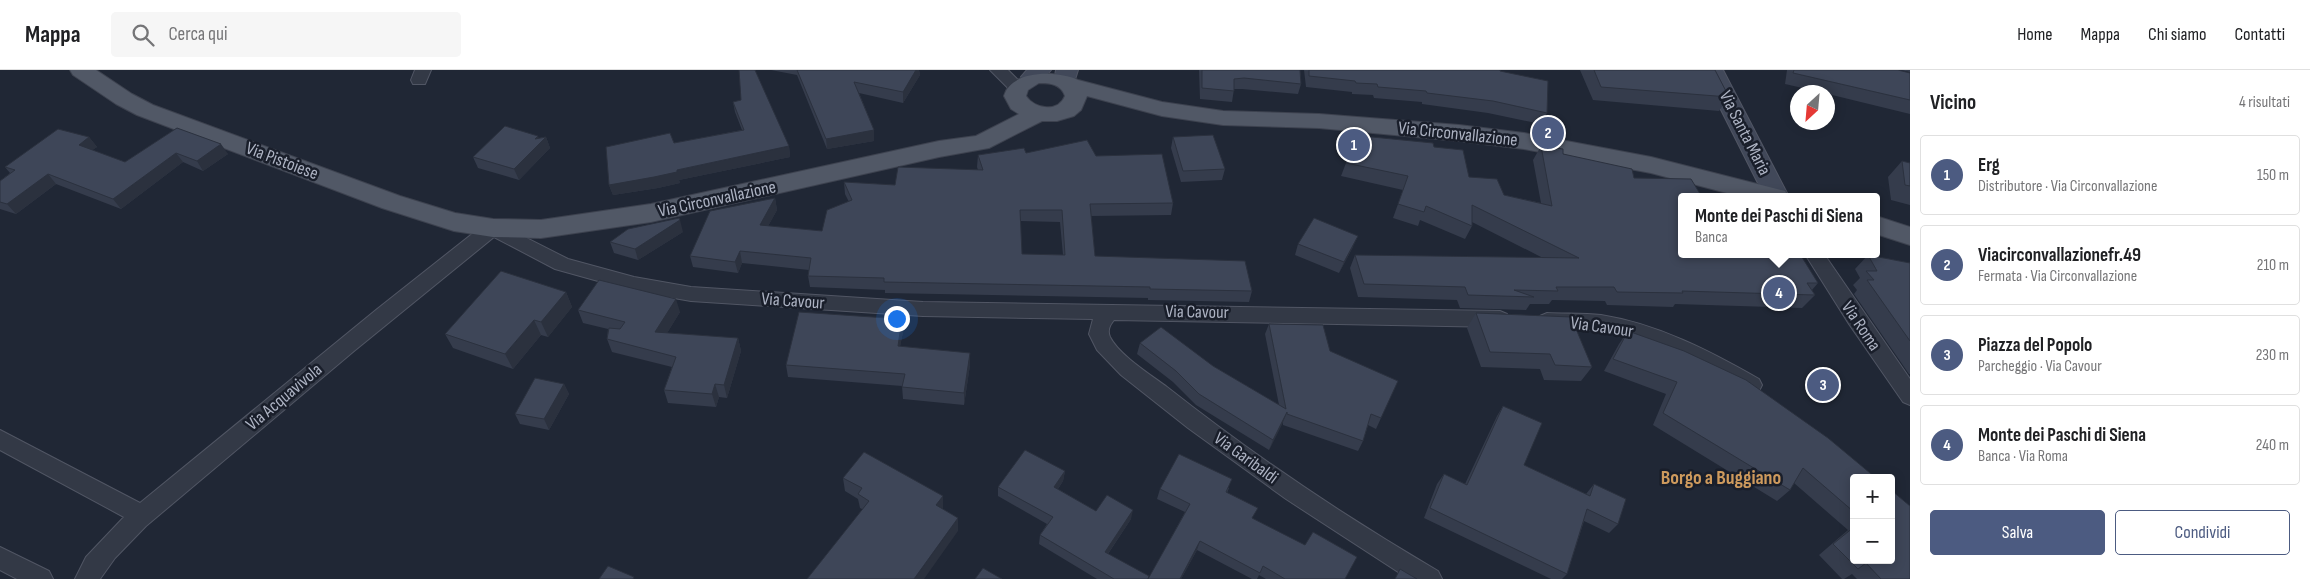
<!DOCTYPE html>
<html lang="it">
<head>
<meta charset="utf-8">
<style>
	:root { --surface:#fff; --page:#f6f6f6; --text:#202124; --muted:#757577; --line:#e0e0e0; --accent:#4c5b81 }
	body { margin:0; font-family:"Sofia Sans Condensed",sans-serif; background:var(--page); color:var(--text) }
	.controls { position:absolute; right:15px; bottom:15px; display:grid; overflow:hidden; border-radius:5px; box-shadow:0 2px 12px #0003 }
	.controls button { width:45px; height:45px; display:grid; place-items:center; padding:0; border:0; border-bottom:1px solid var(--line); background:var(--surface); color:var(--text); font:25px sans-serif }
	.compass { position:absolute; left:1790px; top:15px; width:45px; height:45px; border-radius:50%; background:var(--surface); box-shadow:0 2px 12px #0003; rotate:206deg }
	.you { position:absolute; left:896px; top:248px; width:18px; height:18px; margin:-12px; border:4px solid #fff; border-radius:50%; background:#1a73e8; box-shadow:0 0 0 8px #1a73e833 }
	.badge { display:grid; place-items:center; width:32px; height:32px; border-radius:50%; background:var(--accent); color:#fff; font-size:16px; font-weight:700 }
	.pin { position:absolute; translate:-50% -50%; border:2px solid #fff; box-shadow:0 1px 5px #0006 }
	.popup { position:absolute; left:1678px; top:123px; width:202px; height:65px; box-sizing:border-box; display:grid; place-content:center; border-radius:5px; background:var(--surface); filter:drop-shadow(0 1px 4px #0005); font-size:16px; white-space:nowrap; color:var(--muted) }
	.popup b { font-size:19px; color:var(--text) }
	.popup::after { content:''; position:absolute; left:50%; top:100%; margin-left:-10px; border:10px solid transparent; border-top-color:var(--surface) }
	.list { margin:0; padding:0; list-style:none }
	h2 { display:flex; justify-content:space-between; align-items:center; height:65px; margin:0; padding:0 20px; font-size:21px }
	h2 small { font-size:16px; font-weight:400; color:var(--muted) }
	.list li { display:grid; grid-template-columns:32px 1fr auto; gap:15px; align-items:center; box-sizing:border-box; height:80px; margin:0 10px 10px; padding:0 10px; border:1px solid var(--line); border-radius:5px }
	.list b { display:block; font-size:19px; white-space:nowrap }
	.list p { margin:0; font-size:16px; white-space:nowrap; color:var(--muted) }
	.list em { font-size:16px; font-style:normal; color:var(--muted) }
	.actions { display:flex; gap:10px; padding:15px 20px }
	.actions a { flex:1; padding:11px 0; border:1px solid var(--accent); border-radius:5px; text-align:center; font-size:18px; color:var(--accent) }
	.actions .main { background:var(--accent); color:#fff }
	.icon { flex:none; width:28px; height:28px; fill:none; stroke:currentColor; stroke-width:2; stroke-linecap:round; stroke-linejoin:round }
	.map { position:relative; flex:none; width:1910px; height:509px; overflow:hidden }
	header { display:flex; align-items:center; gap:30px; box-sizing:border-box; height:70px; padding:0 25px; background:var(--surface); border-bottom:1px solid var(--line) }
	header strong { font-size:24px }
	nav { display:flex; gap:28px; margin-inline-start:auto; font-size:18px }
	.search { width:350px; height:45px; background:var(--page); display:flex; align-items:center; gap:12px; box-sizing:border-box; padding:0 18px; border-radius:5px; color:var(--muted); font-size:19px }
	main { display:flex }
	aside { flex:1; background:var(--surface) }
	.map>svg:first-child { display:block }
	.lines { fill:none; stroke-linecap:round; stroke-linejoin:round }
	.street-casing { stroke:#515664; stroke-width:2 }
	.secondary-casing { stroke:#515664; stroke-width:2 }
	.primary-casing { stroke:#3d424f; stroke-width:2 }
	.street { fill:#333946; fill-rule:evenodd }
	.secondary { fill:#414859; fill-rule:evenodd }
	.primary { fill:#515866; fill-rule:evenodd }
	.wall { fill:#353c4c; fill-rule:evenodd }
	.shaded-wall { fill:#2b313e }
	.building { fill:#3e4658; stroke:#2b313e; fill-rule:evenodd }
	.labels { text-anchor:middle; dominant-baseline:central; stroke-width:5; stroke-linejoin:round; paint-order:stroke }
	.street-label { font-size:18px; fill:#adb3c3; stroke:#191e2a }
	.quarter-label { font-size:20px; font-weight:bold; fill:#ce9a5d; stroke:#191e2a }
</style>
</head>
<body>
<header>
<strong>Mappa</strong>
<div class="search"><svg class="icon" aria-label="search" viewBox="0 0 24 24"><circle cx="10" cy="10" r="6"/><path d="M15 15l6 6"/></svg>Cerca qui</div>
<nav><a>Home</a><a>Mappa</a><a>Chi siamo</a><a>Contatti</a></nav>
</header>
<main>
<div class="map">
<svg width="1910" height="509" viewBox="0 0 1910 509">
	<rect width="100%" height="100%" fill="#202735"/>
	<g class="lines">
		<g class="street-casing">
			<path id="street" d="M415 0H431L425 14H413L411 10Z
				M990 0H1008L1025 17 1023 21H1011Z
				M493 151 568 189 634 207 691 217 923 232 1500 241 1507 244 1510 249 1507 254 1500 257 1114 250C1110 255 1107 260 1110 267 1119 285 1151 305 1167 317 1253 385 1344 446 1438 501L1442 509H1409L1286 429 1188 358 1121 305 1097 280 1089 264 1093 249 923 246 691 231 634 221 555 199 494 167 354 281 146 456 115 488 100 509H75L86 487 124 447 0 380V360L140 433 376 240 486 153Z
				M1805 184H1824L1910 309V335L1903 332 1849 254Z
				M1547 243C1565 244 1583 243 1601 245 1658 254 1710 281 1759 309L1762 315 1759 321 1752 323 1745 321C1700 294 1653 269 1601 261 1583 258 1565 259 1547 259L1540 256 1537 251 1540 246Z
				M0 477 49 501 53 509H17L0 500Z"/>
		</g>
		<g class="secondary-casing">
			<path id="secondary" d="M1027 0H1051C1044 10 1036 15 1024 12L1021 7Z
				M1056 0H1078L1073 16 1065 18 1057 16 1054 11Z
				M1701 0H1723L1789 127H1765Z"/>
		</g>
		<g class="primary-casing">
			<path id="primary" d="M70 0H96L132 24 153 35 400 126 455 143 493 149 541 150 651 134 939 71 976 66 1019 44 1011 39 1004 26C1011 0 1056 0 1078 10L1162 32 1223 41 1319 44 1459 55 1524 63 1651 87 1785 121 1788 127H1742L1651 103 1524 79 1459 71 1319 58 1223 55 1162 46 1087 26 1081 40 1074 46 1057 51H1042L989 78 939 87 651 152 541 168 493 167 454 161 382 138 137 45 116 34 73 5ZM1039 13C1050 13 1061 14 1065 26 1058 43 1035 39 1026 26L1028 20Z
				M1876 146 1910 157V175L1876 164Z"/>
		</g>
		<use href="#street" class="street"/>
		<use href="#secondary" class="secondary"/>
		<use href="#primary" class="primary"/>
	</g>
	<path class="wall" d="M771 0H919L920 5 903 33 859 23 874 60V71L827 79 797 5Z
		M1199 0H1300L1301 14 1298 24 1242 19H1234L1232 32 1200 29Z
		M1304 0H1500L1547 43 1541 54 1488 43 1422 34V32L1374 28 1373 25 1352 24V22L1306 17Z
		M1580 0H1715L1729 27 1719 41 1593 30Z
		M1787 0H1898L1910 3V44L1828 24V22H1820L1785 14Z
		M1901 0H1910V2Z
		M733 32 789 76 790 87 679 110 680 113 658 118 613 125 609 115 674 73 742 60 735 42Z
		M177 58 228 84 203 101 183 92 121 139 56 114 16 144 0 139V111L10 103 5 97 89 67 97 77 92 80 125 92Z
		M546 67 550 78 519 110 478 98 473 87 539 68Z
		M1173 67 1225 99 1222 110 1181 112 1171 78Z
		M1541 76 1634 108 1682 184 1818 213 1812 220 1815 225 1802 238 1675 234 1673 237 1607 235 1605 231 1552 230 1549 234H1530L1526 240 1460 238 1457 230 1358 227 1350 198 1355 185 1543 188 1472 152V156L1465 169 1420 150 1418 156 1393 148 1403 120 1341 106 1346 93 1434 77 1469 107 1504 125 1541 133 1533 90Z
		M1026 83 1096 86 1173 133 1171 145 1091 146 1095 186 1252 221 1249 232 1148 230V228L885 223V220L810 217 808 206 809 200 742 193 738 203 693 197 690 186 775 128 777 140 768 156 822 161 849 132 845 124 844 112 895 115 978 100 977 97 978 85ZM1020 151 1060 152 1063 185 1022 184Z
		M1902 91 1910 93V135L1891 130 1888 107Z
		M683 162 638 190 614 183 610 172Z
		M1298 174 1353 177 1339 203 1295 185Z
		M1868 185 1910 193V304H1909L1854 224 1857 220 1853 215 1860 208 1855 199Z
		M566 222 572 237 548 267 541 265 513 299 453 278 445 264Z
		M578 240 680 242 667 263 738 268 741 281 727 328 719 327 716 337 668 333 664 320 672 297 612 282 607 269 608 259 583 253Z
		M1476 243 1592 297 1581 311 1544 310 1540 299 1481 297 1467 258Z
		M902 249 903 262 900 276 970 295 964 335 903 329 902 316 788 307 786 295Z
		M1269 254 1330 281 1381 348 1376 359 1368 355 1363 371 1358 381 1283 355V352L1269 380 1196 335 1173 312 1137 284 1140 273 1213 296 1279 335 1265 264Z
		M1628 261 1854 408V490H1891L1910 509H1857L1852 504 1844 509H1842L1819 485 1848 460 1794 413 1790 420 1777 431 1653 355 1666 324 1604 301 1619 274Z
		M564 314 569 324 549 360 520 354 515 344Z
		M1503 336 1524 395 1586 424 1594 414 1618 454 1609 463 1584 451 1567 504 1562 509H1551L1424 448 1437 414 1444 404 1465 414 1497 346Z
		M1065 401 1063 411 1058 419 1096 441 1131 449 1108 484 1149 508 1185 442 1157 429 1160 419 1229 418 1227 423 1253 449 1345 509H1266L1259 505 1257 509H1252L1197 480 1181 509H1097L1039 474 1040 465 1047 454 998 426V417Z
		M843 408 943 439 958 448V461L862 439 860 438 858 429 845 421Z"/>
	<path class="shaded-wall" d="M916 0H919L920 5 903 33V22Z
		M874 60V71L827 79 826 69Z
		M538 66 541 72 546 67 550 78 519 110 514 99 535 69Z
		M89 67 97 77 87 84 79 75Z
		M221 74 228 84 203 101 197 91Z
		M789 76 790 87 679 110 680 113 658 118 613 125 609 115Z
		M176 83 183 92 121 139 113 129Z
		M48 104 56 114 16 144 7 134Z
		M775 128 777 140 762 167 760 155Z
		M680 150 683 162 638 190 635 179Z
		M1358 166 1353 177 1339 203 1344 192Z
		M740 181 742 193 738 203 735 192Z
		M566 222 572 237 548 267 541 252Z
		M676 229 680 242 660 275 655 262Z
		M902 249 903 262 898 288V276Z
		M534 250 541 265 513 299 505 284Z
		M738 268 741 281 727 328 724 315Z
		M970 283V295L964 335V323Z
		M564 314 569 324 549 360 544 349Z
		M715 314 719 327 716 337 712 324Z
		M1287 342 1283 352 1269 380 1273 370Z
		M1065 401 1063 411 1053 426 1054 417Z
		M943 426V439L936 435Z
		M1133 440 1131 449 1103 491 1105 482Z
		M958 448V461L924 509H914Z
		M1200 471 1197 480 1181 509H1180Z"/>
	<path class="building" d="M739 0H755L789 76 677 100V102L654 107 609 115 606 77 670 63 674 73 744 60 733 32 741 30Z
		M797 0H916L903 22 854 12 874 60 826 69Z
		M1202 0H1300L1301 14 1244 8 1234 9V21L1202 18Z
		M1309 0H1500V1L1548 11 1547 43 1493 31 1427 23 1426 21 1378 17 1377 14 1356 13 1355 11 1309 6Z
		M1594 0H1715L1729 27 1601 17Z
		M1794 0H1898L1910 3V30L1793 3Z
		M505 56 538 66 535 69 546 67 514 99 473 87Z
		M177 58 221 74 197 91 176 83 113 129 48 104 7 134 0 132V111L15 100 5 97 58 59 89 67 79 75 125 92Z
		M1213 65 1225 99 1183 101 1173 67Z
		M1362 66 1433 73 1434 77 1463 80 1469 107 1497 109 1504 125 1552 136 1541 76 1563 79V84L1632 99 1634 108 1691 109 1702 127H1682V184H1800L1818 213H1807L1815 225 1682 221 1683 223 1617 222 1614 217H1556L1558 221 1514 220 1534 227 1468 225 1465 217 1364 214 1355 185 1579 188 1472 135V156L1426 136 1424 142 1398 134 1408 106 1346 93Z
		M1087 70 1096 86 1162 84 1173 133 1090 134 1095 186 1245 191 1252 221 1150 219V217L884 212V208L808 206 811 188 740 181 735 192 690 186 710 141 775 128 760 155 822 161 827 140 852 130 844 112 895 115 898 97 983 100 978 85 1024 78 1026 83ZM1020 140H1062L1065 185 1022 184Z
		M1902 91 1910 93V116L1905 115Z
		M679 148 680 150 635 179 610 172 628 159Z
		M1314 148 1358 166 1344 192 1298 174Z
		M1868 185 1910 193V271L1867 210H1874L1866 201H1877Z
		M501 201 566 222 541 252 534 250 505 284 445 264Z
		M599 210 676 229 655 262 738 268 724 315 715 314 712 324 664 320 676 287 607 269 609 258 620 259 625 252 578 240Z
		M799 242 902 249 898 276 970 283 964 323 902 317 905 304 786 295Z
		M1476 243 1571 247 1592 297 1555 295 1550 284 1490 282Z
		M1269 254 1323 255 1330 281 1398 311 1381 348 1371 344 1363 371 1287 344V342L1273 370 1199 324 1176 301 1140 273 1161 257 1213 296 1286 339Z
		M1628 261 1684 281 1746 310 1828 368 1876 408H1854V442L1803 398 1790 420 1663 343 1677 312 1613 289Z
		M535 308 564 314 544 349 515 344Z
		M1503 336 1542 353 1524 395 1590 426 1594 414 1626 429 1618 454 1587 439 1567 504 1430 438 1444 404 1467 415Z
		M1025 380 1065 401 1054 417 1096 441 1107 425 1133 440 1105 482 1149 506 1148 509H1114L1040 465 1053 447 998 417Z
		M864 382 943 426 936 435 958 448 914 509H807L869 431 858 424 862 418 843 408Z
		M1179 384 1232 409 1226 422 1258 438 1252 448 1305 475 1313 462 1357 487 1345 509H1285L1263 496 1260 503 1200 471 1180 509H1148L1190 434 1160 419Z
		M1891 420 1910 436V509H1881L1866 493 1858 499 1833 474 1854 457V490H1891Z
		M608 496 634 507 633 509H599Z
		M983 498 1002 509H975Z
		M1400 499 1417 509H1395Z"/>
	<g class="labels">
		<g class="street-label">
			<text transform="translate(1745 63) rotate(63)">Via Santa Maria</text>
			<text transform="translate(1458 64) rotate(6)">Via Circonvallazione</text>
			<text transform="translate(282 91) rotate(21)">Via Pistoiese</text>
			<text transform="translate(717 129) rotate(-12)">Via Circonvallazione</text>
			<text transform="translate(793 231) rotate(4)">Via Cavour</text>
			<text transform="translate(1197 242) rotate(1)">Via Cavour</text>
			<text transform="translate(1861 256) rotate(56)">Via Roma</text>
			<text transform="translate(1602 257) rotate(8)">Via Cavour</text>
			<text transform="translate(284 327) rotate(-40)">Via Acquavivola</text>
			<text transform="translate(1246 388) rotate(36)">Via Garibaldi</text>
		</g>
		<g class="quarter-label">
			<text x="1721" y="408">Borgo a Buggiano</text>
		</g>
	</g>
</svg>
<div class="controls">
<button>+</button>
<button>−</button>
</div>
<svg class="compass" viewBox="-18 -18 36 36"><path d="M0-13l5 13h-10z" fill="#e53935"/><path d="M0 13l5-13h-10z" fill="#757577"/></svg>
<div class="you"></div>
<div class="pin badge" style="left:1354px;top:75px">1</div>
<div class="pin badge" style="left:1548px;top:63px">2</div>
<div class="pin badge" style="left:1823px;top:315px">3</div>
<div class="pin badge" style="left:1779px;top:223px">4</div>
<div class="popup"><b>Monte dei Paschi di Siena</b>Banca</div>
</div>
<aside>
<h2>Vicino<small>4 risultati</small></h2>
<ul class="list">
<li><span class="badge">1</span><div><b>Erg</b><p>Distributore · Via Circonvallazione</p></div><em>150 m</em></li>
<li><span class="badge">2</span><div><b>Viacirconvallazionefr.49</b><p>Fermata · Via Circonvallazione</p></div><em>210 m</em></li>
<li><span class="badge">3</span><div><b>Piazza del Popolo</b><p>Parcheggio · Via Cavour</p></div><em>230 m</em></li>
<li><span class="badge">4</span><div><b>Monte dei Paschi di Siena</b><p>Banca · Via Roma</p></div><em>240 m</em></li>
</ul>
<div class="actions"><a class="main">Salva</a><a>Condividi</a></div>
</aside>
</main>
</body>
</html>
